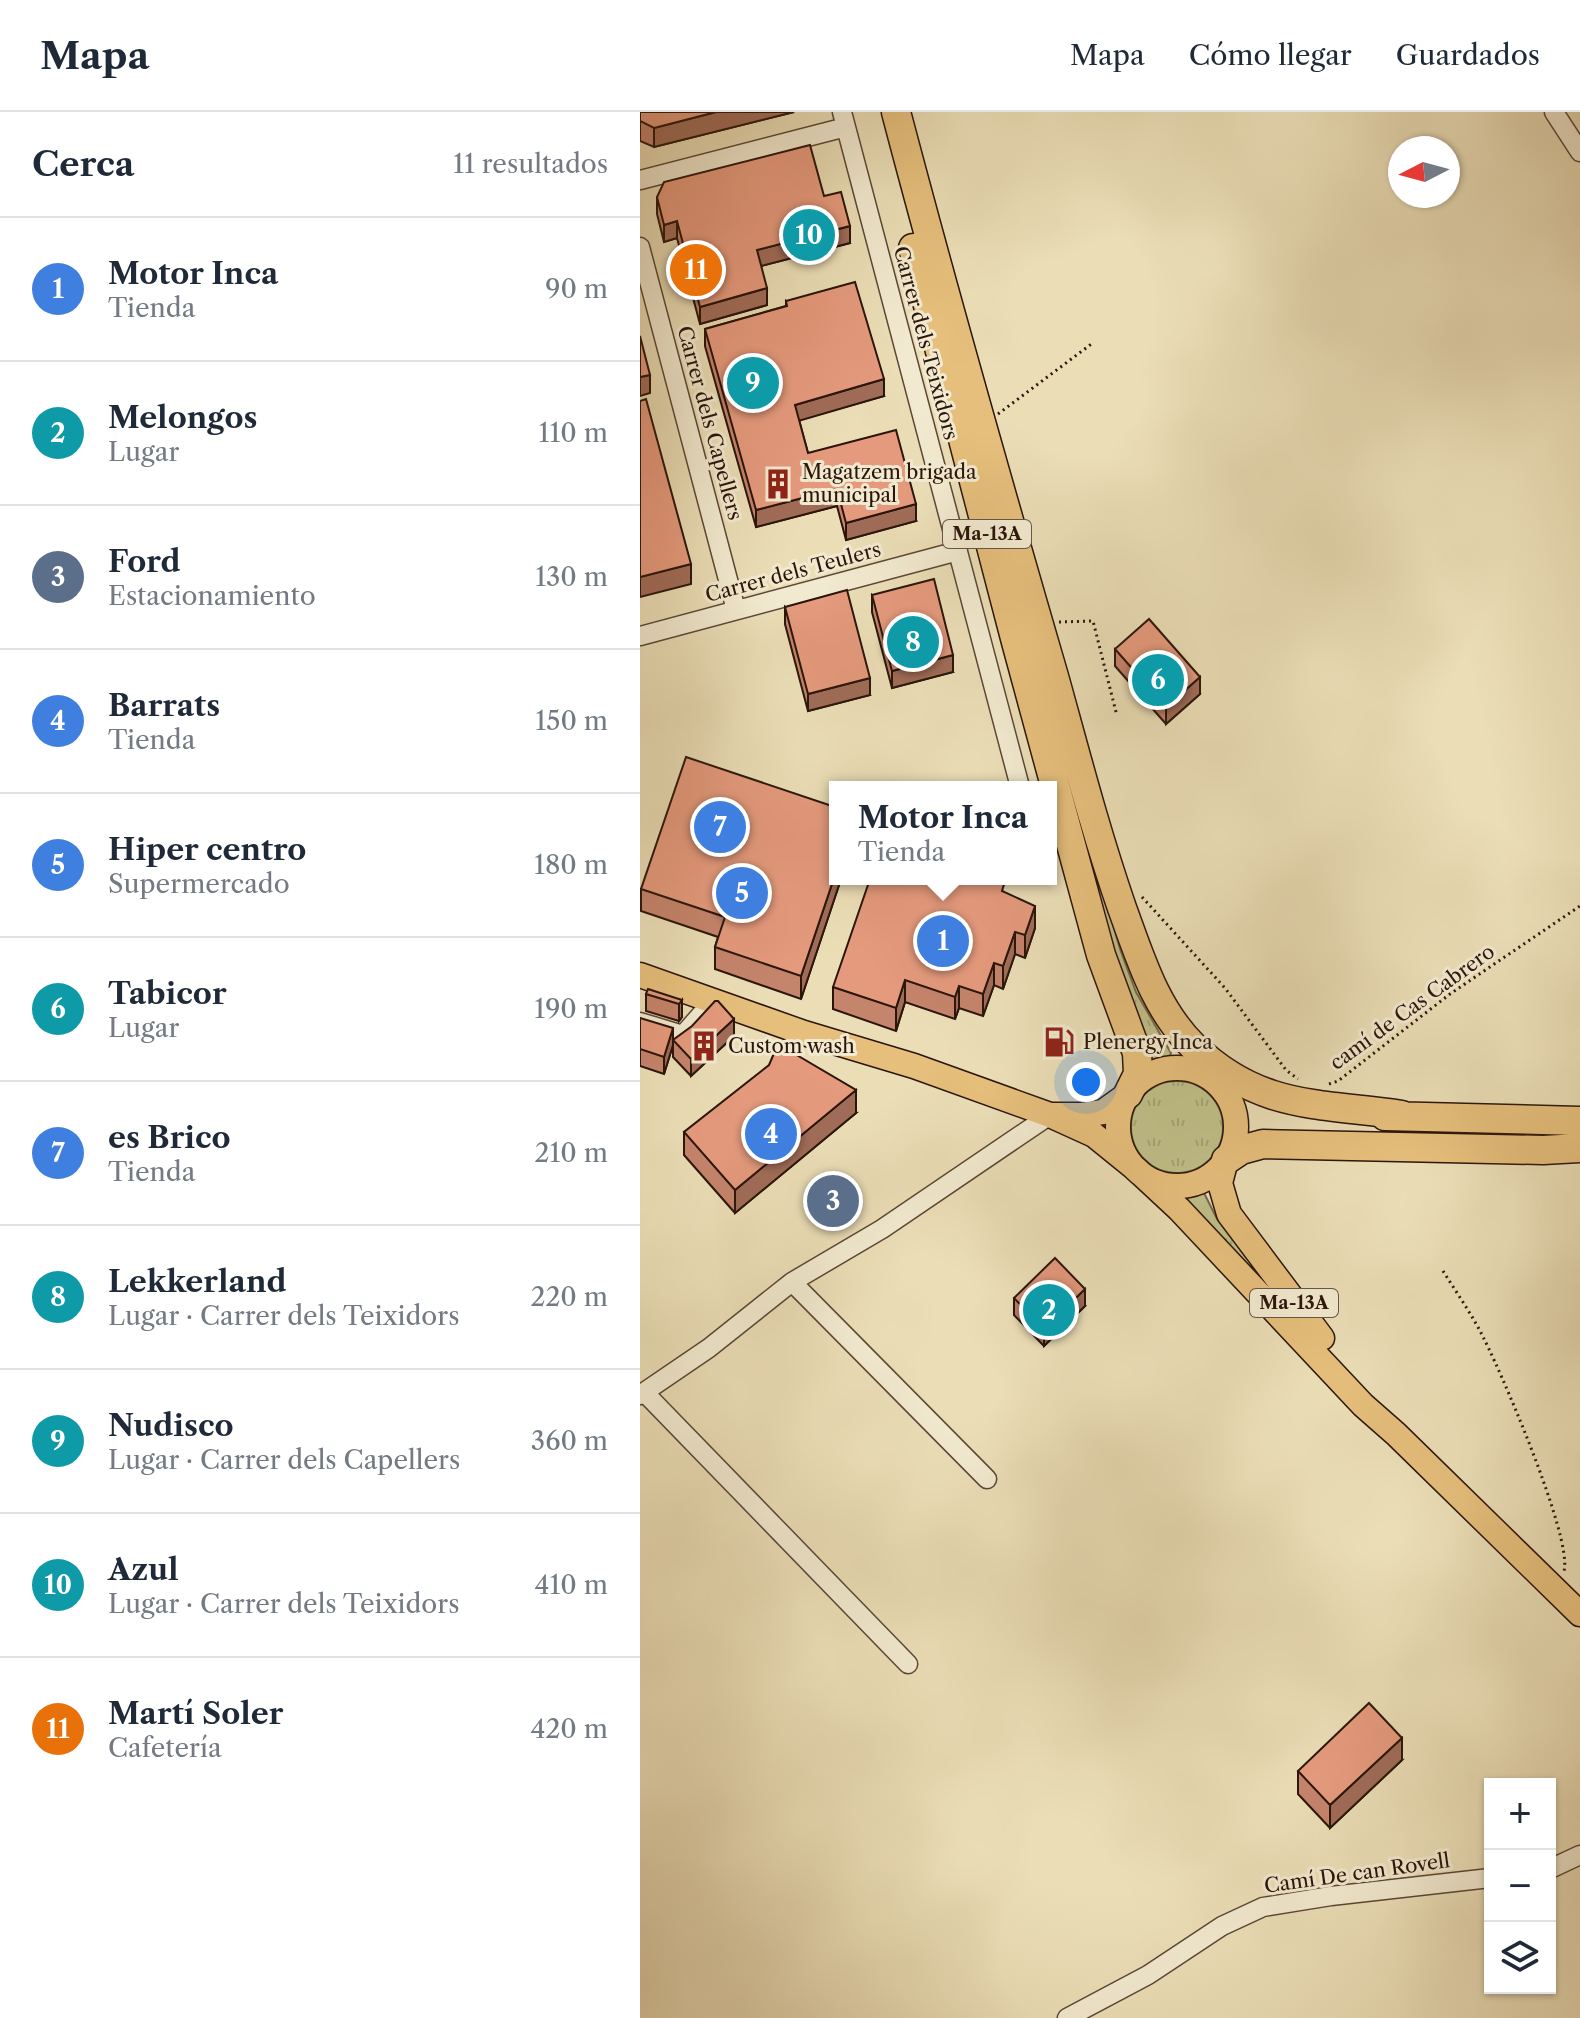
<!DOCTYPE html>
<html lang="es">
<head>
<meta charset="utf-8">
<style>
	:root { --surface:#fff; --page:#f6f6f7; --text:#1f2937; --muted:#747a83; --line:#e0e1e3; --accent:#db2777 }
	body { margin:0; font-family:"Libre Caslon Text",serif; background:var(--page); color:var(--text) }
	.controls { position:absolute; right:24px; bottom:24px; display:grid; overflow:hidden; border-radius:0px; box-shadow:0 2px 6px #0004 }
	.controls button { width:72px; height:72px; display:grid; place-items:center; padding:0; border:0; border-bottom:2px solid var(--line); background:var(--surface); color:var(--text); font:40px sans-serif }
	.compass { position:absolute; left:748px; top:24px; width:72px; height:72px; border-radius:50%; background:var(--surface); box-shadow:0 2px 6px #0004; rotate:264deg }
	.you { position:absolute; left:446px; top:970px; width:28px; height:28px; margin:-20px; border:6px solid #fff; border-radius:50%; background:#1a73e8; box-shadow:0 0 0 12px #1a73e833 }
	.badge { display:grid; place-items:center; width:52px; height:52px; border-radius:50%; background:var(--accent); color:#fff; font-size:26px; font-weight:700 }
	.pin { position:absolute; translate:-50% -50%; border:4px solid #fff; box-shadow:0 2px 8px #0006 }
	.popup { position:absolute; left:189px; top:669px; width:228px; height:104px; box-sizing:border-box; display:grid; place-content:center; border-radius:0px; background:var(--surface); filter:drop-shadow(0 2px 6px #0005); font-size:26px; white-space:nowrap; color:var(--muted) }
	.popup b { font-size:30px; color:var(--text) }
	.popup::after { content:''; position:absolute; left:50%; top:100%; margin-left:-16px; border:16px solid transparent; border-top-color:var(--surface) }
	.list { margin:0; padding:0; list-style:none }
	h2 { display:flex; justify-content:space-between; align-items:center; height:104px; margin:0; padding:0 32px; font-size:34px }
	h2 small { font-size:26px; font-weight:400; color:var(--muted) }
	.list li { display:grid; grid-template-columns:52px 1fr auto; gap:24px; align-items:center; box-sizing:border-box; height:144px; padding:0 32px; border-top:2px solid var(--line) }
	.list b { display:block; font-size:30px; white-space:nowrap }
	.list p { margin:0; font-size:26px; white-space:nowrap; color:var(--muted) }
	.list em { font-size:26px; font-style:normal; color:var(--muted) }
	.icon { flex:none; width:44px; height:44px; fill:none; stroke:currentColor; stroke-width:2; stroke-linecap:round; stroke-linejoin:round }
	.map { position:relative; flex:none; width:940px; height:1906px; overflow:hidden }
	header { display:flex; align-items:center; gap:48px; box-sizing:border-box; height:112px; padding:0 40px; background:var(--surface); border-bottom:2px solid var(--line) }
	header strong { font-size:38px }
	nav { display:flex; gap:44px; margin-inline-start:auto; font-size:28px }
	main { display:flex }
	aside { flex:1; background:var(--surface) }
	.map>svg:first-child { display:block }
	.grass { fill:url(#grass-tufts); stroke:#766a4a; stroke-width:2 }
	.lines { fill:none; stroke-linecap:round; stroke-linejoin:round }
	.minor-casing { stroke:#5b4736; stroke-width:21 }
	.major-casing { stroke:#2b150b; stroke-width:27 }
	.highway-casing { stroke:#2b150b; stroke-width:31 }
	.path { stroke:#2b150b; stroke-width:3; stroke-dasharray:2 4; stroke-linecap:butt }
	.minor { stroke:#f2ead0; stroke-width:18 }
	.major { stroke:#e6bf7c; stroke-width:24 }
	.highway { stroke:#e6bf7c; stroke-width:28 }
	.wall { fill:#c5846c; stroke:#2b150b; stroke-width:2 }
	.shaded-wall { fill:#a06c58; stroke:#2b150b; stroke-width:2 }
	.building { fill:#e59a7d; stroke:#2b150b; stroke-width:2 }
	.labels { text-anchor:middle; dominant-baseline:central; stroke-width:6; stroke-linejoin:round; paint-order:stroke }
	.shield { fill:#f2ead0; stroke:#675546; stroke-width:2 }
	.shield-label { font-size:18px; font-weight:bold; fill:#2b150b }
	.street-label { font-size:20px; fill:#2b150b; stroke:#f2ead0 }
	.poi-label { font-size:20px; fill:#2b150b; stroke:#f2ead0; text-anchor:start }
</style>
</head>
<body>
<header>
<strong>Mapa</strong>
<nav><a>Mapa</a><a>Cómo llegar</a><a>Guardados</a></nav>
</header>
<main>
<aside>
<h2>Cerca<small>11 resultados</small></h2>
<ul class="list">
<li><span class="badge" style="background:#3f7fe0">1</span><div><b>Motor Inca</b><p>Tienda</p></div><em>90 m</em></li>
<li><span class="badge" style="background:#0f9aa8">2</span><div><b>Melongos</b><p>Lugar</p></div><em>110 m</em></li>
<li><span class="badge" style="background:#5c6f8a">3</span><div><b>Ford</b><p>Estacionamiento</p></div><em>130 m</em></li>
<li><span class="badge" style="background:#3f7fe0">4</span><div><b>Barrats</b><p>Tienda</p></div><em>150 m</em></li>
<li><span class="badge" style="background:#3f7fe0">5</span><div><b>Hiper centro</b><p>Supermercado</p></div><em>180 m</em></li>
<li><span class="badge" style="background:#0f9aa8">6</span><div><b>Tabicor</b><p>Lugar</p></div><em>190 m</em></li>
<li><span class="badge" style="background:#3f7fe0">7</span><div><b>es Brico</b><p>Tienda</p></div><em>210 m</em></li>
<li><span class="badge" style="background:#0f9aa8">8</span><div><b>Lekkerland</b><p>Lugar · Carrer dels Teixidors</p></div><em>220 m</em></li>
<li><span class="badge" style="background:#0f9aa8">9</span><div><b>Nudisco</b><p>Lugar · Carrer dels Capellers</p></div><em>360 m</em></li>
<li><span class="badge" style="background:#0f9aa8">10</span><div><b>Azul</b><p>Lugar · Carrer dels Teixidors</p></div><em>410 m</em></li>
<li><span class="badge" style="background:#e8710a">11</span><div><b>Martí Soler</b><p>Cafetería</p></div><em>420 m</em></li>
</ul>
</aside>
<div class="map">
<svg width="940" height="1906" viewBox="0 0 940 1906">
	<defs>
		<pattern id="grass-tufts" width="24" height="20" patternUnits="userSpaceOnUse" patternTransform="scale(2)"><rect width="24" height="20" fill="#c0bf89"/><path d="M3 7l-1-3M5 7V3M7 7l1-3M15 17l-1-3M17 17v-4M19 17l1-3" fill="none" stroke="#a5a375"/></pattern>
	</defs>
	<rect width="100%" height="100%" fill="#ebdeb7"/>
	<filter id="stains"><feTurbulence type="fractalNoise" baseFrequency=".0025" numOctaves="4"/><feColorMatrix values="0 0 0 0 .2 0 0 0 0 .09 0 0 0 0 .02 0 0 0 .5 -.17"/></filter>
	<radialGradient id="worn" r=".72"><stop offset=".6" stop-color="#630" stop-opacity="0"/><stop offset="1" stop-color="#630" stop-opacity=".3"/></radialGradient>
	<path class="grass" d="M314 248 480 837 496 880 531 941 529 946 514 949 510 945 482 871Z
		M491 1015a46 46 0 1 1 92 0a46 46 0 1 1-92 0Z
		M563 1079 577 1107 629 1175 541 1085Z"/>
	<g class="lines">
		<g class="minor-casing">
			<path id="minor" d="M202 0 380 675
				M914 0 940 40
				M0 68 206 15
				M0 135 96 498
				M0 524 318 439
				M0 910 43 923 73 889
				M152 1170 347 1367
				M4 1280 268 1552
				M0 1283 69 1236 152 1170 242 1117 410 1003
				M910 1757 940 1743
				M427 1906 508 1863 582 1814 623 1795 691 1784 850 1766"/>
		</g>
		<g class="major-casing">
			<path id="major" d="M0 863 164 921 274 954 410 1003H442L463 1000 488 982
				M478 1015a59 59 0 1 1 118 0a59 59 0 1 1-118 0Z
				M410 1003 454 1023 496 1057 539 1097 723 1293 756 1322 940 1502
				M586 1048 580 1071 589 1102 682 1226"/>
		</g>
		<g class="highway-casing">
			<path id="highway" d="M256 0C306 190 360 379 415 568 436 644 456 721 482 796 500 845 515 897 554 935 620 998 680 991 762 1003
				M273 136 376 530 461 843 497 941 498 962 488 982
				M745 1004 940 1009
				M586 1048 601 1038 623 1032 903 1038 940 1036"/>
		</g>
		<path class="path" d="M358 302 454 230
			M419 510 453 509 477 604
			M502 785 585 876 646 958 658 967
			M689 972 698 969 810 882 940 794
			M803 1159C815 1178 828 1197 839 1217 859 1254 933 1426 924 1459"/>
		<use href="#minor" class="minor"/>
		<use href="#major" class="major"/>
		<use href="#highway" class="highway"/>
	</g>
	<path class="wall" d="M0 0H154L14 35 0 29Z
		M184 84 210 131 121 154 127 193 60 212 37 126 24 130 17 102V85Z
		M146 189 244 284 159 308 168 341 276 409 206 428 197 394 116 415 65 234V217L146 194Z
		M232 483 313 560 252 576 232 500Z
		M145 495 230 583 168 599 145 512Z
		M475 537 560 582 526 612 475 554Z
		M201 767 161 887 75 857V835L78 825 1 799V777Z
		M365 781 395 816 385 846 375 842 363 877 354 873 343 904 319 896 315 907 265 890 256 919 193 897V875Z
		M6 882 42 888V905L39 909 6 899Z
		M0 906 33 928 94 924 51 964 33 945V933L24 962 0 954Z
		M216 1001 95 1101 44 1043V1020Z
		M374 1186 445 1194 404 1234 374 1203Z
		M762 1648 690 1716 658 1682V1659Z"/>
	<path class="shaded-wall" d="M76 0H154L14 35V16Z
		M37 109V126L24 130V113Z
		M210 114V131L117 155V138Z
		M127 176V193L60 212V195Z
		M10 263V281L0 284V265Z
		M244 267V284L155 310V293Z
		M197 377V394L116 415V398Z
		M276 392V409L206 428V411Z
		M51 452V472L0 485V465Z
		M313 543V560L252 576V559Z
		M560 565V582L526 612V595Z
		M230 566V583L168 599V582Z
		M195 763V767H201L161 887V864Z
		M395 794V816L385 846V823Z
		M375 820V842L363 877V854Z
		M354 851V873L343 904V882Z
		M265 868V890L256 919V896Z
		M319 874V896L315 907V885Z
		M42 888V905L39 909V892Z
		M94 907V924L51 964V947Z
		M33 916V933L24 962V945Z
		M216 978V1001L95 1101V1078Z
		M445 1177V1194L404 1234V1217Z
		M762 1626V1648L690 1716V1693Z"/>
	<path class="building" d="M0 0H76L14 16 0 9Z
		M170 33 184 84 201 80 210 114 117 138 127 176 60 195 37 109 24 113 17 85 24 70Z
		M215 170 244 267 155 293 168 341 256 318 276 392 206 411 197 377 116 398 65 217 147 194 146 189Z
		M0 224 10 263 0 265Z
		M6 287 51 452 0 465V289Z
		M294 467 313 543 252 559 232 483Z
		M207 478 230 566 168 582 145 495Z
		M509 507 560 565 526 595 475 537Z
		M46 645 195 695V763L161 864 75 835 85 805 1 777Z
		M230 767H360L365 769 362 779 395 794 385 823 375 820 363 854 354 851 343 882 319 874 315 885 265 868 256 896 193 875Z
		M8 877 42 888 39 892 6 882Z
		M75 889H78L94 907 51 947 33 928 52 914Z
		M0 906 33 916 24 945 0 937Z
		M138 932 216 978 95 1078 44 1020 129 953Z
		M415 1146 445 1177 404 1217 374 1186Z
		M729 1591 762 1626 690 1693 658 1659Z"/>
	<defs>
		<g id="building-bare" transform="scale(2.4)"><path d="M-4-6H4V6H1V3H-1V6H-4ZM-2.5-4.3h1.7v1.8h-1.7ZM.8-4.3h1.7v1.8H.8ZM-2.5-1h1.7V.8h-1.7ZM.8-1h1.7V.8H.8Z" fill="#8f2418" stroke="#f2ead0" stroke-width="2.5" paint-order="stroke"/></g>
		<g id="fuel-bare" transform="scale(2.4)"><path d="M-5.5-6h7V0h2V4h1.3V-2.5L3-4.5l.8-.8L6-3V5H2.5V1h-1V6h-7ZM-4.2-4.7v3.2H.2V-4.7Z" fill="#8f2418" stroke="#f2ead0" stroke-width="2.5" paint-order="stroke"/></g>
	</defs>
	<g fill-rule="evenodd">
		<use href="#building-bare" x="138" y="372"/>
		<use href="#fuel-bare" x="419" y="930"/>
		<use href="#building-bare" x="64" y="934"/>
	</g>
	<g class="labels">
		<g class="shield">
			<rect x="303" y="408" width="88" height="28" rx="6"/>
			<rect x="610" y="1177" width="88" height="28" rx="6"/>
		</g>
		<g class="shield-label">
			<text x="347" y="422">Ma-13A</text>
			<text x="654" y="1191">Ma-13A</text>
		</g>
		<g class="street-label">
			<text transform="translate(286 231) rotate(75)">Carrer dels Teixidors</text>
			<text transform="translate(70 311) rotate(75)">Carrer dels Capellers</text>
			<text transform="translate(153 460) rotate(-15)">Carrer dels Teulers</text>
			<text transform="translate(772 895) rotate(-36)">camí de Cas Cabrero</text>
			<text transform="translate(717 1761) rotate(-8)">Camí De can Rovell</text>
		</g>
		<g class="poi-label">
			<text x="162" y="360">Magatzem brigada<tspan x="162" dy="23">municipal</tspan></text>
			<text x="443" y="930">Plenergy Inca</text>
			<text x="88" y="934">Custom wash</text>
		</g>
	</g>
	<rect width="100%" height="100%" filter="url(#stains)"/>
	<rect width="100%" height="100%" fill="url(#worn)"/>
</svg>
<div class="controls">
<button>+</button>
<button>−</button>
<button><svg class="icon" aria-label="layers" viewBox="0 0 24 24"><path d="M12 4l9 5-9 5-9-5zM3 14l9 5 9-5"/></svg></button>
</div>
<svg class="compass" viewBox="-18 -18 36 36"><path d="M0-13l5 13h-10z" fill="#e53935"/><path d="M0 13l5-13h-10z" fill="#747a83"/></svg>
<div class="you"></div>
<div class="pin badge" style="left:303px;top:829px;background:#3f7fe0">1</div>
<div class="popup"><b>Motor Inca</b>Tienda</div>
<div class="pin badge" style="left:409px;top:1198px;background:#0f9aa8">2</div>
<div class="pin badge" style="left:193px;top:1089px;background:#5c6f8a">3</div>
<div class="pin badge" style="left:131px;top:1022px;background:#3f7fe0">4</div>
<div class="pin badge" style="left:102px;top:781px;background:#3f7fe0">5</div>
<div class="pin badge" style="left:518px;top:568px;background:#0f9aa8">6</div>
<div class="pin badge" style="left:80px;top:715px;background:#3f7fe0">7</div>
<div class="pin badge" style="left:273px;top:530px;background:#0f9aa8">8</div>
<div class="pin badge" style="left:113px;top:271px;background:#0f9aa8">9</div>
<div class="pin badge" style="left:169px;top:123px;background:#0f9aa8">10</div>
<div class="pin badge" style="left:56px;top:158px;background:#e8710a">11</div>
</div>
</main>
</body>
</html>
